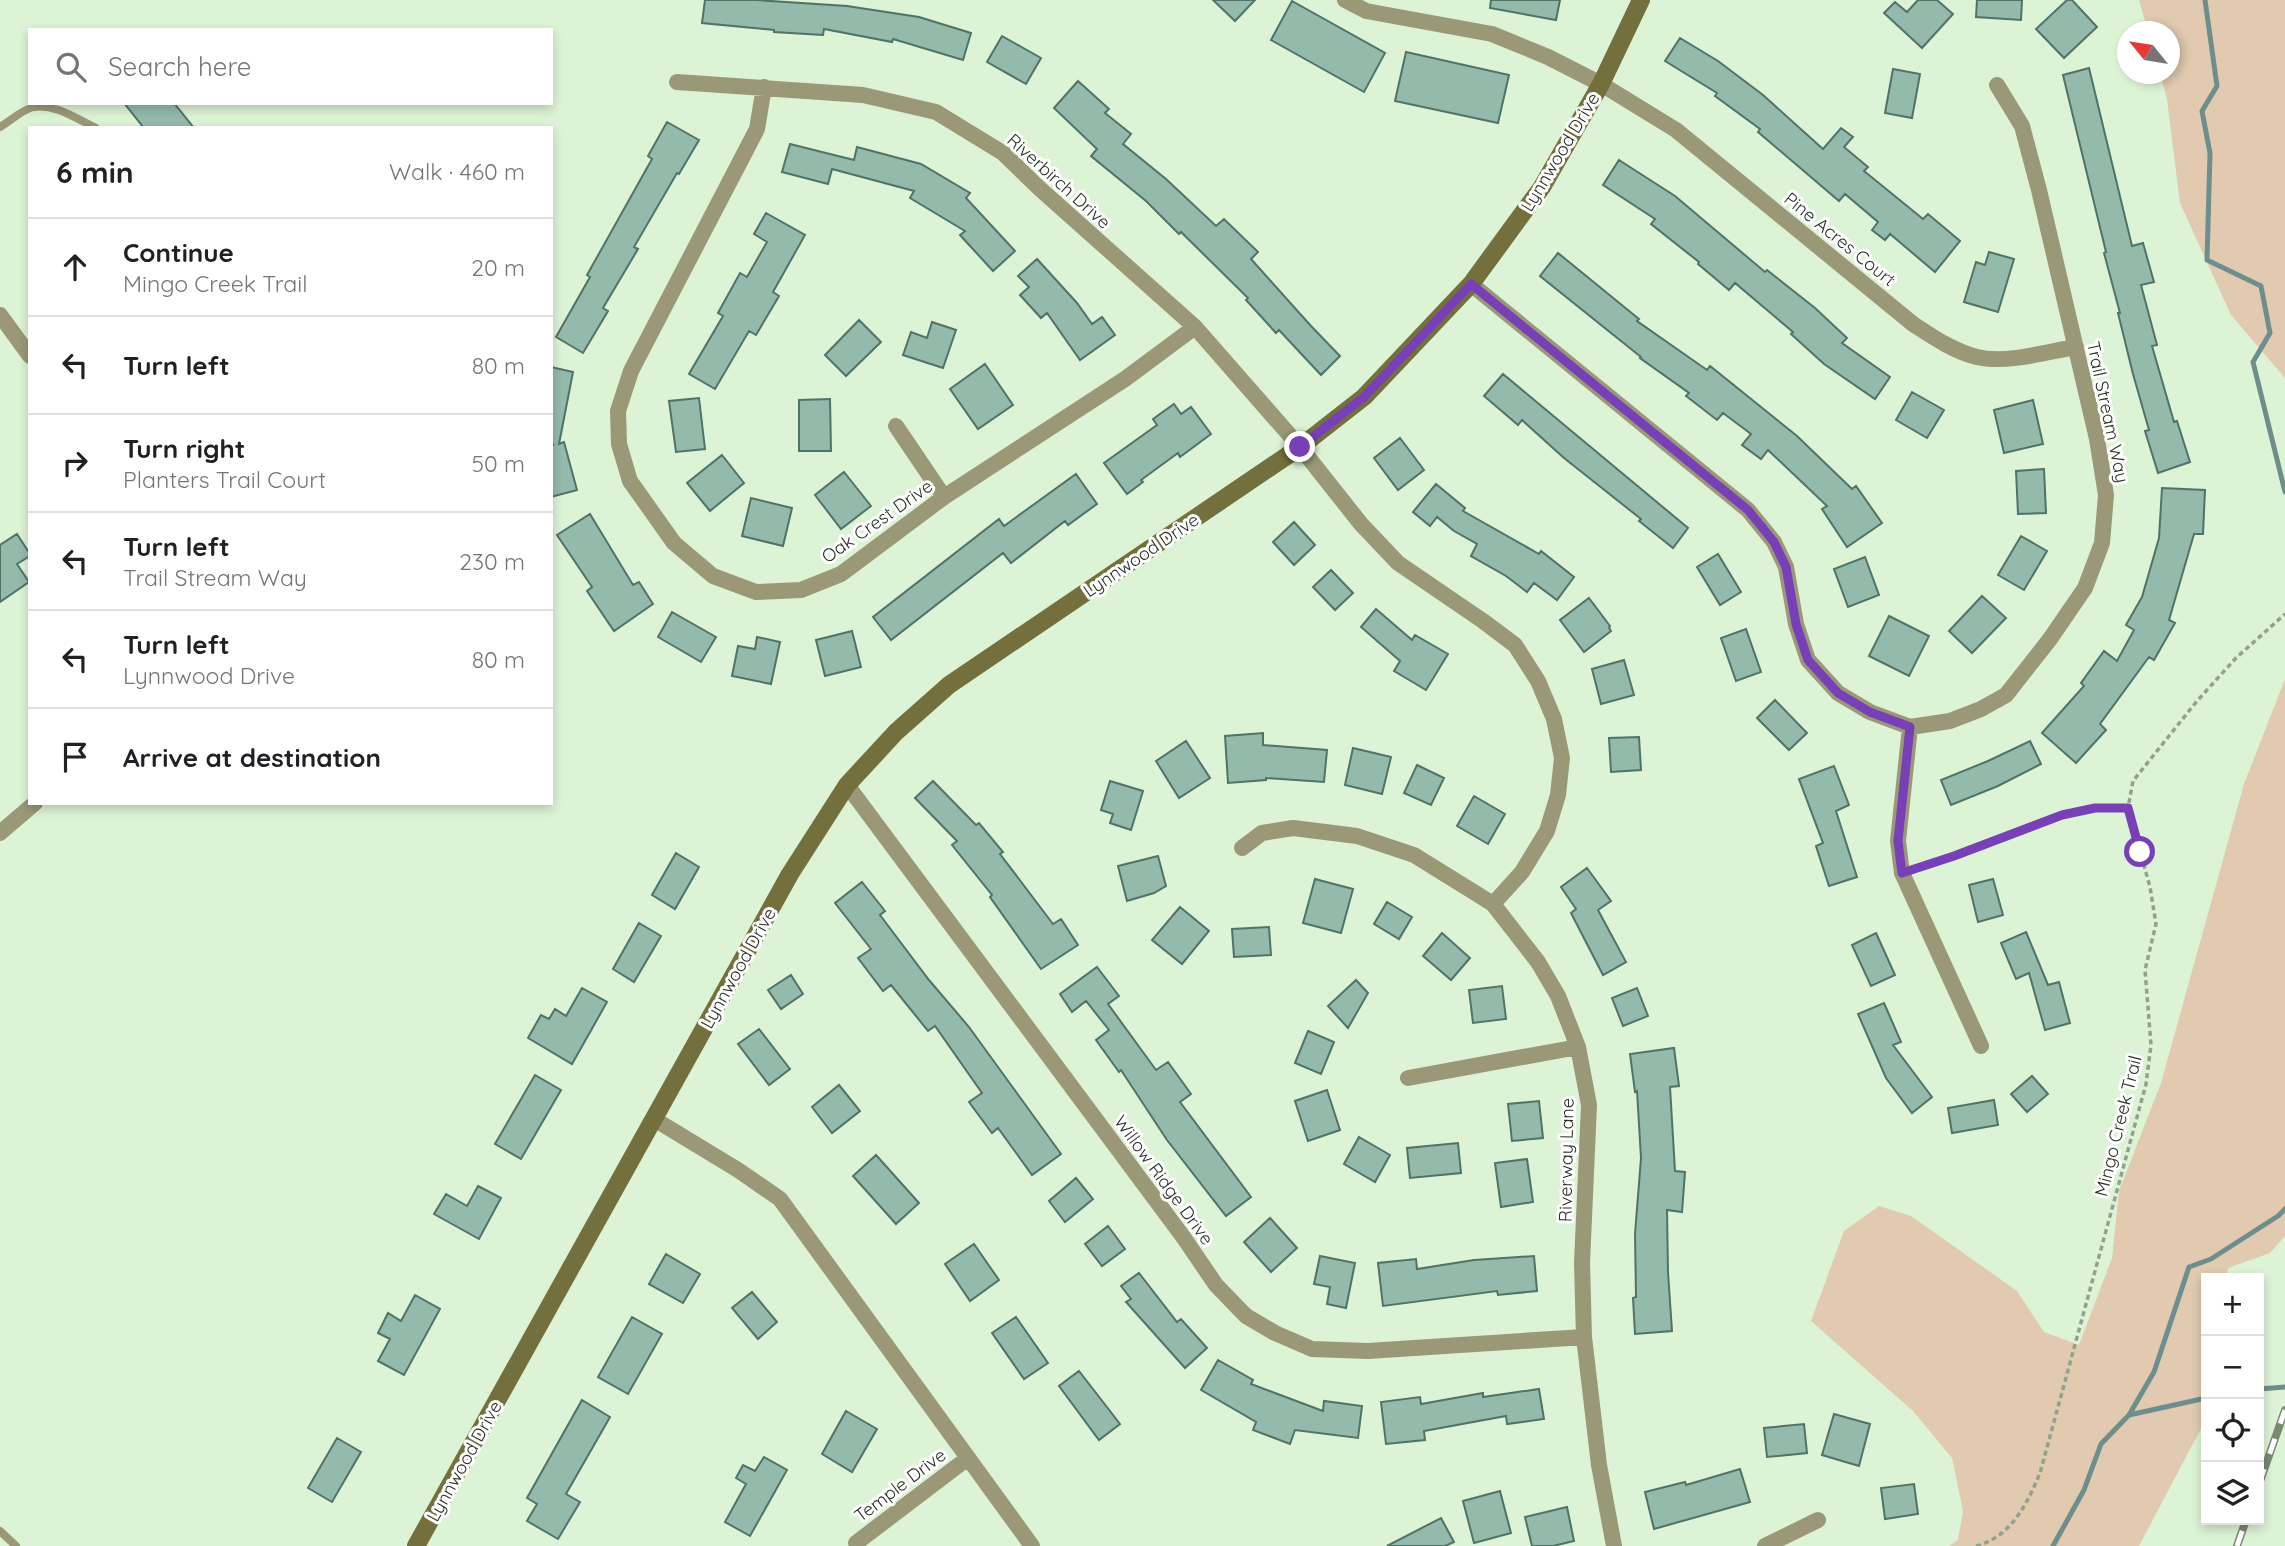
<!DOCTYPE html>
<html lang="en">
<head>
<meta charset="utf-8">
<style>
	:root { --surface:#fff; --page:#f6f6f6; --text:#202124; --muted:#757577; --line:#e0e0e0 }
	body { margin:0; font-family:Quicksand,sans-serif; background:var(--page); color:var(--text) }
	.controls { position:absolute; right:21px; bottom:21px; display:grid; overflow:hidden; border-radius:0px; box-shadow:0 4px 10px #0003 }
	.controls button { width:63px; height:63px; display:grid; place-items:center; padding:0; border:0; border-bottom:2px solid var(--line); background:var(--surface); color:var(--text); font:35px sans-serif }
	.compass { position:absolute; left:2117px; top:21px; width:63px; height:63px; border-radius:50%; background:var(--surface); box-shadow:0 4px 10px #0003; rotate:300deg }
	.stop { position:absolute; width:21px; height:21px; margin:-16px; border:5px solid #7840b7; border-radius:50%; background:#fff }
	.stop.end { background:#7840b7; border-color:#fff; box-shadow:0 2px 7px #0008 }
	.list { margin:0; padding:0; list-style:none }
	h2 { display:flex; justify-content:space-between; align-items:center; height:91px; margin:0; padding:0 28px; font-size:30px }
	h2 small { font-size:23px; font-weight:400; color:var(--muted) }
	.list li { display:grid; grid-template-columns:46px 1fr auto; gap:21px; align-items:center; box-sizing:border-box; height:98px; padding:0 28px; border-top:2px solid var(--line) }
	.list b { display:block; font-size:26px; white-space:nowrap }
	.list p { margin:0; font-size:23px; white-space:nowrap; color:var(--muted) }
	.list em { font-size:23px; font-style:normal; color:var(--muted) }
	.icon { flex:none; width:38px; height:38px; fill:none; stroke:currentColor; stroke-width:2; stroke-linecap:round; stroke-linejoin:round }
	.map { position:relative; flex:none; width:2285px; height:1546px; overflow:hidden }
	.search { position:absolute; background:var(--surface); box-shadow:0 4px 10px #0003; left:28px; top:28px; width:525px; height:77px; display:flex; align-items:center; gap:18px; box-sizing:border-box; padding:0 24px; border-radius:0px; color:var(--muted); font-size:26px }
	.panel { position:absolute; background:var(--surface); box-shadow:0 4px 10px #0003; left:28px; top:126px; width:525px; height:679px; border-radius:0px }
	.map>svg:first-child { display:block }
	.green { fill:#e1caaf }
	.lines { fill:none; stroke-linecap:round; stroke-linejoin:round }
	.stream { stroke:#6e8e8e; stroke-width:5 }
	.building { fill:#94baac; stroke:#4f7467; stroke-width:2 }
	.path { stroke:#91a18b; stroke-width:3.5; stroke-dasharray:5 3.5; stroke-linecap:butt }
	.lane { stroke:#9a9877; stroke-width:8 }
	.street { stroke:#9a9877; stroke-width:16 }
	.secondary { stroke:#74703d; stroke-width:18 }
	.rail-casing { stroke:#7a8874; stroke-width:8 }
	.rail { stroke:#fff; stroke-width:5; stroke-dasharray:16; stroke-linecap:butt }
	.route { stroke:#7840b7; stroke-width:9 }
	.labels { text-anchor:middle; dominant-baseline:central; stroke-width:6; stroke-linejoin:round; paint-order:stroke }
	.street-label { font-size:18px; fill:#272f24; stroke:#fff }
</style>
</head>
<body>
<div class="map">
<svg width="2285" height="1546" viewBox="0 0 2285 1546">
	<rect width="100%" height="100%" fill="#ddf3d5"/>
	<path class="green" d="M2139 0H2285V378L2231 315 2180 203 2167 99 2160 74H2170V32L2148 31Z
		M2285 679V1236L2270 1253 2228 1268 2226 1278H2206V1419L2139 1546H1949L1958 1540 1963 1511 1952 1458 1913 1411 1811 1321 1844 1231 1879 1206 1911 1216 2017 1291 2044 1332 2079 1345 2112 1258 2119 1191 2161 1083 2244 784Z"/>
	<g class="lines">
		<path class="stream" d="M2205 0 2217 86 2202 111 2210 153 2207 260 2261 286 2270 333 2253 362 2285 492
			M2259 1389 2285 1387
			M2129 1415 2206 1398
			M2053 1546 2084 1490 2101 1444 2129 1415 2154 1372 2189 1267 2211 1259 2278 1216 2285 1209"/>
	</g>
	<path class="building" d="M705 0H756L847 6 919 17 971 33 963 60 893 39 892 42 824 29 823 35 774 32V30L702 23Z
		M1213 0H1255L1235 21Z
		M1491 0H1560L1556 20 1490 8Z
		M1918 0H1937L1953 14 1922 48 1884 13 1895 2 1907 12Z
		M1977 0H2022L2021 20 1976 17Z
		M2067 0H2072L2097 27 2064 58 2036 29Z
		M1292 1 1385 53 1364 92 1271 40Z
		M1002 36 1041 58 1026 84 987 62Z
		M1680 38 1718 61 1763 95 1823 149 1841 128 1853 137 1844 147 1868 167 1864 171 1923 219 1928 214 1960 241 1935 272 1890 234 1885 240 1872 230 1878 222 1845 194 1839 201 1758 132 1760 129 1715 96 1717 93 1665 61Z
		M1406 52 1509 75 1498 123 1395 101Z
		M2089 68 2132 246 2143 243 2154 282 2141 285 2157 345 2152 346 2174 422 2177 421 2190 462 2158 473 2145 431 2149 430 2133 374 2118 313H2120L2104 253 2106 252 2063 75Z
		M1893 69 1920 74 1912 118 1885 113Z
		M1078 81 1109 109 1105 113 1131 134 1123 144 1166 179 1216 226 1224 219 1258 252 1251 259 1311 326 1340 356 1321 375 1279 330 1276 333 1246 300 1248 298 1181 232 1179 234 1146 201 1091 156 1097 149 1054 108Z
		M124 103H174L194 128H144Z
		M667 122 699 140 679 174 677 173 634 247 638 249 603 308 608 311 583 353 556 337 590 277 587 275 652 159 648 156Z
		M790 144 854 160 857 147 921 164 970 193 966 198 1015 251 993 271 960 235 965 231 910 198 914 191 832 169 828 184 782 172Z
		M1619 160 1675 196 1765 272 1767 270 1815 308 1847 338 1842 343 1890 377 1875 399 1824 364 1791 334 1793 332 1735 283 1729 290 1698 264 1699 262 1651 224 1655 219 1603 185Z
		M766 213 805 235 773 292 779 296 756 335 749 331 715 389 689 374 723 316 718 313 740 273 747 277 767 242 754 234Z
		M1989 252 2014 259 1998 312 1964 302 1976 262 1985 265Z
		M1558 253 1639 319 1637 321 1707 370 1710 366 1797 436 1852 489 1856 486 1882 523 1847 547 1822 509 1827 506 1768 450 1761 459 1742 445 1751 434 1723 413 1717 420 1686 396 1689 393 1640 358 1641 357 1540 276Z
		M1037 259 1077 303 1092 324 1102 317 1115 335 1080 360 1047 313 1041 318 1020 295 1029 287 1018 276Z
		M859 320 881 342 846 376 825 355Z
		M932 322 956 330 943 368 903 355 911 332 927 338Z
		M985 364 1013 405 978 429 950 389Z
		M551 367 573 372 559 444 564 442 577 490 551 497V445H554L551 444Z
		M1503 374 1688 528 1673 548 1639 521 1641 519 1564 458 1522 420 1518 425 1484 396Z
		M1912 392 1944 410 1927 438 1896 420Z
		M699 398 705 449 676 452 669 401Z
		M830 399 831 451H799V400Z
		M2033 400 2043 444 2004 453 1994 410Z
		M1174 404 1181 414 1191 407 1211 434 1180 457 1178 453 1141 480 1143 482 1127 494 1104 463 1157 425 1153 419Z
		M1400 438 1424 470 1398 490 1374 458Z
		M722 455 744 483 710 511 687 483Z
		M2044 469 2046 513 2018 514 2016 471Z
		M844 472 871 506 841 529 815 495Z
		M1076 474 1097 504 1068 525 1065 521 1011 563 1003 553 891 640 873 617 999 519 1004 526Z
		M1436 484 1465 508 1463 511 1539 554 1541 551 1574 577 1557 600 1534 583 1527 592 1506 576 1471 556 1477 544 1454 531 1437 517 1430 526 1413 512Z
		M2162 488 2205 490 2203 534H2194L2169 620 2175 623 2154 660 2149 657 2100 724 2106 730 2076 763 2042 733 2084 686 2081 683 2104 651 2117 661 2134 630 2126 625 2142 597 2159 538Z
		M751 498 792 508 783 546 742 536Z
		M590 514 633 585 639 582 653 604 614 631 587 591 592 587 557 535Z
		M1294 522 1315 545 1294 565 1273 542Z
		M17 534 30 554V556L17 564 29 582 0 602V545Z
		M2021 536 2047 551 2024 590 1998 575Z
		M1718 554 1741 592 1720 605 1697 567Z
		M1865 557 1879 595 1848 607 1834 569Z
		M1331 570 1353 593 1335 610 1313 587Z
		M1982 596 2006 618 1972 653 1949 631Z
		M1589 598 1610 626 1609 628 1611 631 1584 652 1560 620Z
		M1376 609 1412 640 1415 635 1448 654 1426 690 1394 671 1400 661 1361 627Z
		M672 612 716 637 701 662 658 637Z
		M1889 616 1929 636 1909 676 1869 656Z
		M1746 629 1761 672 1736 681 1721 638Z
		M852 631 861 667 825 676 816 640Z
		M757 637 780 642 771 684 732 676 738 646 755 649Z
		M1624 660 1634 695 1601 704 1592 669Z
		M1775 700 1807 733 1789 750 1757 718Z
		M1263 733V745L1327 750 1324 782 1266 778V780L1228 783 1225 736Z
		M1639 737 1641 770 1611 772 1609 738Z
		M1186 741 1210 778 1179 798 1156 761Z
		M2030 741 2041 764 1998 786 1951 805 1941 780 1988 761Z
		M1353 748 1391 757 1382 794 1345 785Z
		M1417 765 1444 778 1431 805 1404 793Z
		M1834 766 1849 805 1836 811 1857 877 1829 886 1816 846 1823 843 1799 779Z
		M933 781 976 825 979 823 1003 852 1000 854 1053 924 1061 919 1078 945 1041 969 990 897 992 895 952 845 957 841 915 798Z
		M1110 781 1143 791 1131 830 1110 823 1113 814 1101 810Z
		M1474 796 1505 814 1488 844 1457 826Z
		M676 853 699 867 675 909 652 895Z
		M1158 856 1166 886 1154 893 1127 901 1118 866Z
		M1587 868 1611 901 1598 910 1626 962 1603 975 1571 913 1576 909 1561 887Z
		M1315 879 1353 889 1341 933 1303 923Z
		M1993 879 2003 915 1978 922 1969 885Z
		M862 882 885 911 880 915 929 980 969 1027 1061 1154 1032 1175 998 1128 992 1133 969 1102 982 1093 935 1026 928 1031 891 985 883 991 858 958 871 949 835 903Z
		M1387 902 1412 917 1399 939 1374 924Z
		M1180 907 1209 931 1182 964 1152 940Z
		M639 923 661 936 634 982 613 969Z
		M1269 927 1271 955 1234 957 1232 929Z
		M2026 932 2048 985 2059 982 2070 1023 2045 1030 2029 973 2016 979 2001 943Z
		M1442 933 1470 958 1451 980 1423 956Z
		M1876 933 1895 975 1871 986 1852 945Z
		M1097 967 1119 996 1108 1004 1156 1070 1168 1062 1191 1094 1180 1102 1251 1197 1226 1216 1167 1140 1121 1070 1119 1072 1096 1040 1109 1030 1086 1001 1072 1012 1060 994Z
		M791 975 803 994 781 1009 768 990Z
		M1356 980 1368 993 1348 1028 1328 1006Z
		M1502 986 1506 1019 1473 1023 1469 990Z
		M582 988 607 1002 572 1064 528 1038 541 1015 549 1019 555 1009 566 1016Z
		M1637 988 1648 1016 1623 1026 1612 998Z
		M1884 1003 1901 1042 1893 1045 1932 1097 1912 1113 1886 1078 1858 1014Z
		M759 1029 790 1069 769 1085 738 1044Z
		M1308 1031 1334 1042 1321 1074 1295 1063Z
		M1674 1048 1679 1086 1670 1087 1675 1171 1685 1172 1682 1212 1667 1210 1668 1272 1672 1331 1635 1334 1633 1298 1636 1297 1635 1234 1641 1158 1637 1091 1635 1092 1630 1054Z
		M535 1075 561 1090 521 1159 495 1144Z
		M2032 1076 2048 1094 2027 1112 2011 1094Z
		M839 1085 860 1111 832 1133 812 1107Z
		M1327 1090 1340 1130 1308 1141 1295 1101Z
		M1994 1100 1998 1125 1952 1133 1948 1108Z
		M1539 1101 1543 1138 1512 1141 1508 1104Z
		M1359 1137 1390 1155 1375 1182 1344 1164Z
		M1458 1143 1461 1173 1410 1178 1407 1148Z
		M876 1155 919 1203 896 1224 853 1176Z
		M1527 1159 1533 1202 1501 1207 1495 1163Z
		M1076 1178 1093 1199 1065 1222 1049 1201Z
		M478 1186 501 1198 479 1239 434 1214 446 1194 467 1206Z
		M1270 1218 1297 1248 1271 1272 1244 1242Z
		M1108 1226 1125 1249 1102 1266 1085 1244Z
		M974 1244 999 1280 970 1301 945 1264Z
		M666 1254 700 1274 683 1303 649 1284Z
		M1320 1256 1355 1263 1346 1308 1327 1304 1330 1287 1314 1284Z
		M1534 1256 1537 1291 1498 1295 1497 1291 1383 1306 1378 1263 1416 1259 1417 1269 1474 1260Z
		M1139 1273 1177 1322 1181 1319 1207 1348 1185 1368 1126 1302 1131 1299 1121 1286Z
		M752 1292 777 1322 758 1339 732 1308Z
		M415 1295 440 1309 404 1375 378 1361 390 1339 378 1333 388 1313 401 1321Z
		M632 1317 662 1334 628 1394 598 1377Z
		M1016 1317 1048 1363 1024 1379 992 1333Z
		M1218 1360 1253 1380 1251 1384 1323 1411 1324 1401 1362 1406 1358 1438 1295 1430 1290 1444 1253 1430 1256 1422 1201 1390Z
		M1079 1371 1120 1424 1099 1440 1059 1386Z
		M1539 1389 1544 1419 1507 1424 1506 1416 1424 1431 1425 1440 1386 1444 1381 1402 1420 1397 1421 1404 1483 1393V1397Z
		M582 1400 610 1417 566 1494 580 1502 558 1539 527 1521 537 1504 527 1498Z
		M846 1411 877 1429 852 1472 822 1454Z
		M1834 1414 1870 1424 1859 1466 1822 1455Z
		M1804 1424 1807 1453 1767 1457 1764 1428Z
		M337 1438 361 1452 332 1502 308 1488Z
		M764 1457 787 1470 750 1536 725 1522 746 1484 736 1478 743 1465 755 1471Z
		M1740 1469 1750 1502 1654 1529 1645 1492 1685 1482 1686 1485Z
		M1914 1484 1918 1514 1885 1519 1881 1488Z
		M1500 1491 1511 1533 1474 1543 1463 1501Z
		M1567 1507 1574 1541 1553 1546H1532L1525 1517Z
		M1441 1518 1454 1542 1445 1546H1387Z"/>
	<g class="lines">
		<path class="path" d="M1917 868 2062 815 2095 808H2128
			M1976 1546C2011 1537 2027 1504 2040 1473L2146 1084 2151 1045 2145 970 2156 924 2150 887 2128 808 2133 781 2197 701 2236 658 2285 614"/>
		<path class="lane" d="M0 127C10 121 22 110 33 107 54 103 77 119 96 128
			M0 1531 16 1546"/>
		<path class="street" d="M1345 0 1366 11 1492 34 1548 57 1601 84 1676 130 1913 324C1933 337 1953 351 1977 357 2006 364 2046 352 2076 347
			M677 82 863 95 936 112 1003 153 1039 188 1195 327 1300 447 1361 524 1398 563 1483 621 1515 645 1538 681 1554 719 1562 758 1558 795 1547 831 1522 872 1493 904
			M764 87 757 129 631 371 618 411 619 444 630 481 674 543 713 576 756 592 801 590 841 574 944 497 1125 379 1195 327
			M1471 284 1748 510 1774 542 1786 567 1796 624 1808 660 1838 693 1870 712 1910 727 1950 721 1981 709 2006 695 2050 639 2085 588 2102 543 2106 495 2097 439 2039 190 2022 126 1997 85
			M0 315 30 356
			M896 426 944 497
			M1910 727 1898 841 1902 873 1981 1046
			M847 785 1184 1238 1216 1285 1246 1316 1275 1333 1312 1349 1368 1351 1584 1337
			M0 833 35 803
			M1242 848 1262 833 1293 828 1357 836 1414 855 1493 904 1538 962 1558 996 1578 1047 1589 1105 1582 1263 1584 1337 1599 1465 1614 1546
			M1408 1078 1578 1047
			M654 1119 738 1170 780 1199 1032 1546
			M856 1543 968 1458
			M1765 1546 1818 1520"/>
		<path class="secondary" d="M416 1546 790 874 847 785 896 732 949 685 1300 447 1364 397 1471 284 1542 187 1601 84 1641 0"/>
		<g class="rail-casing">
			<path id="rail" d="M2259 1484 2285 1410
				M2237 1546 2246 1520"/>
		</g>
		<use href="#rail" class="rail"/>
	</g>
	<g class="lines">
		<path class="route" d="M1300 447 1364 397 1471 284 1748 510 1774 542 1786 567 1796 624 1808 660 1838 693 1870 712 1910 727 1898 841 1902 873 1954 856 2062 815 2095 808H2128L2140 852"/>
	</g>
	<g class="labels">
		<g class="street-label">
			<text transform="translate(1560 152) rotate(-59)">Lynnwood Drive</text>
			<text transform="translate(1059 181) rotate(42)">Riverbirch Drive</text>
			<text transform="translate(1840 239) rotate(39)">Pine Acres Court</text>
			<text transform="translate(2108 412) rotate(78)">Trail Stream Way</text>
			<text transform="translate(877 521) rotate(-35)">Oak Crest Drive</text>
			<text transform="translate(1141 555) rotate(-34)">Lynnwood Drive</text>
			<text transform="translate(738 968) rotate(-61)">Lynnwood Drive</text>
			<text transform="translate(2118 1126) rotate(-76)">Mingo Creek Trail</text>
			<text transform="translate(1566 1160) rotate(-89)">Riverway Lane</text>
			<text transform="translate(1164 1180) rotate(54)">Willow Ridge Drive</text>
			<text transform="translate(464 1461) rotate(-61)">Lynnwood Drive</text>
			<text transform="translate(900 1485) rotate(-37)">Temple Drive</text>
		</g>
	</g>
</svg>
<div class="controls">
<button>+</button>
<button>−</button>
<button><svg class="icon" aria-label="locate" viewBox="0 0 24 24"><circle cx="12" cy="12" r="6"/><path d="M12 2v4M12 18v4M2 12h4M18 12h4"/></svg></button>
<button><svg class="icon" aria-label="layers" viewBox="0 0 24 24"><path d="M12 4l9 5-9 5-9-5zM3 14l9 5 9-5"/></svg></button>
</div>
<svg class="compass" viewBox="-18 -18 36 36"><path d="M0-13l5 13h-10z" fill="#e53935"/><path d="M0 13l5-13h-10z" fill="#757577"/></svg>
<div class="stop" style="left:2140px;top:852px"></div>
<div class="stop end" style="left:1300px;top:447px"></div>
<div class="search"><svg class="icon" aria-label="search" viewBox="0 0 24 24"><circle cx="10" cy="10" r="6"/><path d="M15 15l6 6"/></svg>Search here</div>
<section class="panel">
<h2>6 min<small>Walk · 460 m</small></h2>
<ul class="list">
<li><svg class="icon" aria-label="ahead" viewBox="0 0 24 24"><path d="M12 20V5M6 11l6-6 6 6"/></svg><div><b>Continue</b><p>Mingo Creek Trail</p></div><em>20 m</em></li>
<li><svg class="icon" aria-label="left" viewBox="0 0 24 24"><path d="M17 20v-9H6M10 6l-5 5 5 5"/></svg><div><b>Turn left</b></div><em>80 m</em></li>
<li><svg class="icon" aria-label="right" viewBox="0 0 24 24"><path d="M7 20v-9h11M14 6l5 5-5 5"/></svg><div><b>Turn right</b><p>Planters Trail Court</p></div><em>50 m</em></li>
<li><svg class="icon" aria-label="left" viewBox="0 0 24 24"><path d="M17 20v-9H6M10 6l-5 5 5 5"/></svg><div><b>Turn left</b><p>Trail Stream Way</p></div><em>230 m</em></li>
<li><svg class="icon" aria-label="left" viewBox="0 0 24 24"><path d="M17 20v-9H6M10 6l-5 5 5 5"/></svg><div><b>Turn left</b><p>Lynnwood Drive</p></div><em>80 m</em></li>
<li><svg class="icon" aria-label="arrive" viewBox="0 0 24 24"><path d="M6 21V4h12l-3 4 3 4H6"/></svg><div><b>Arrive at destination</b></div></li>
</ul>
</section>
</div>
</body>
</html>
